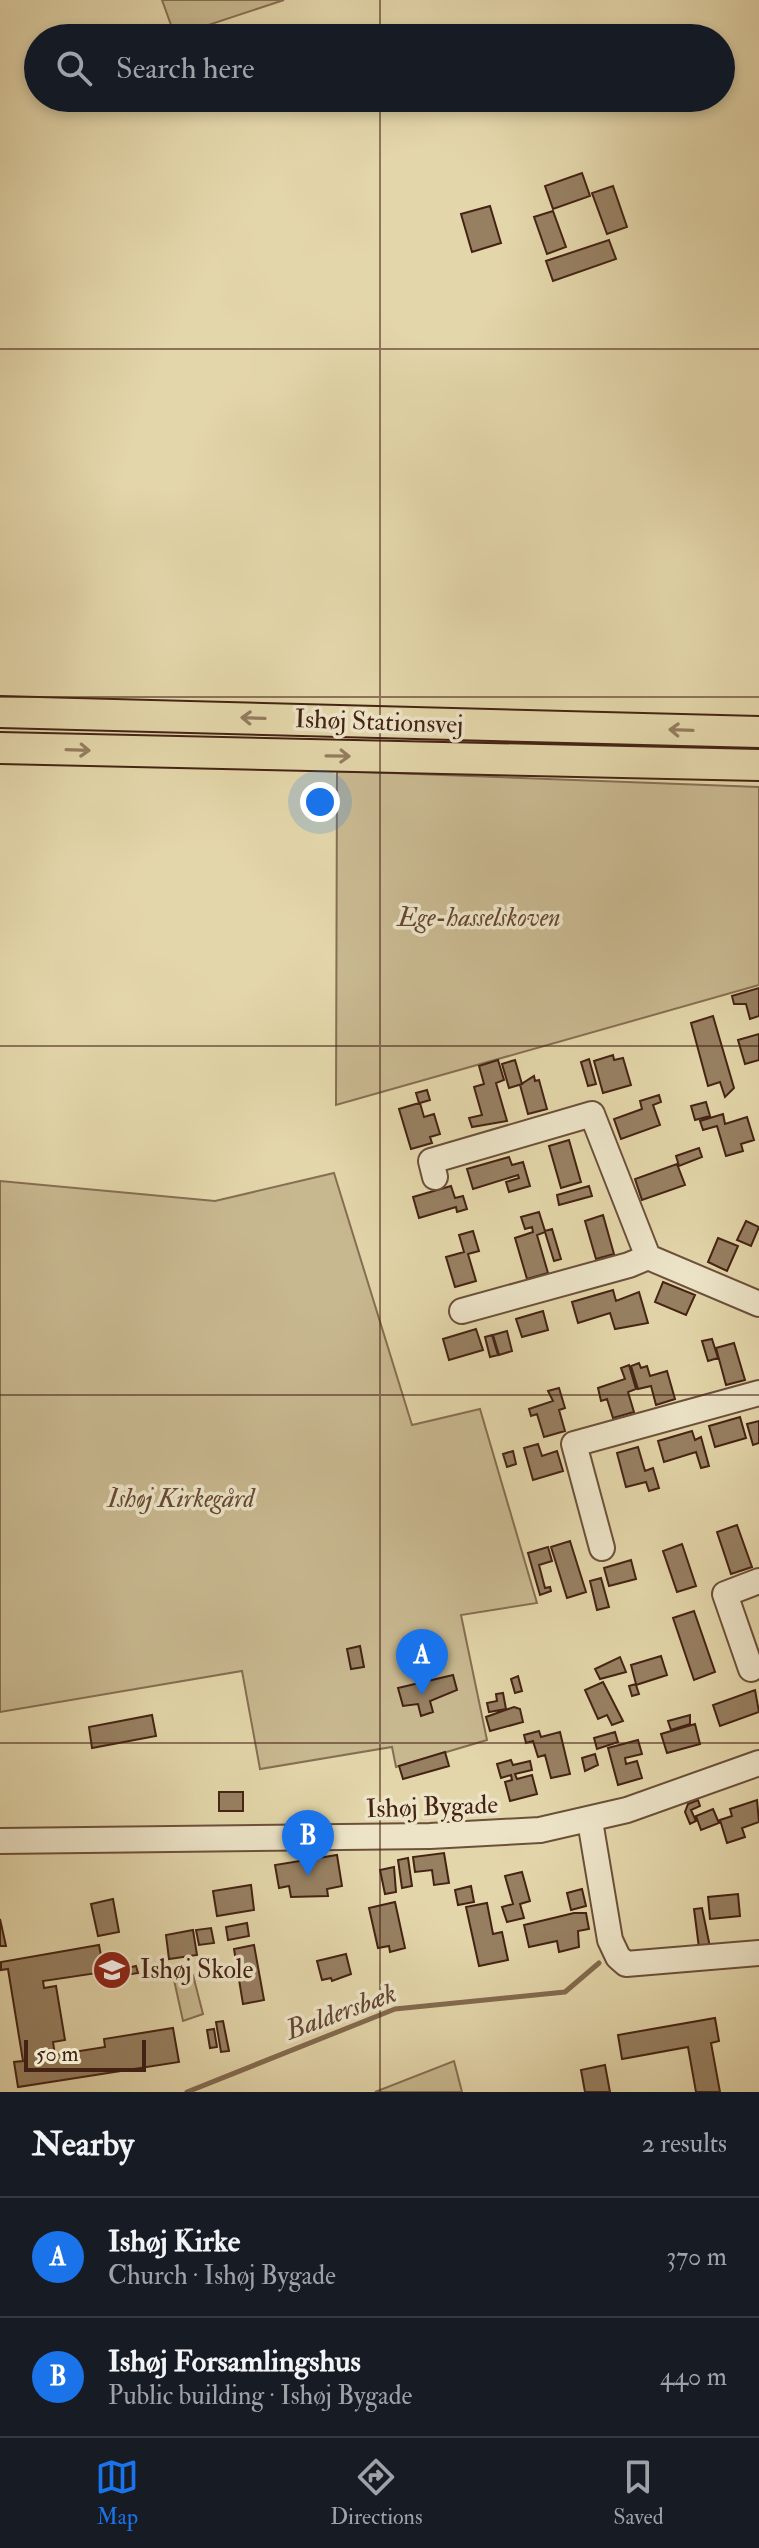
<!DOCTYPE html>
<html lang="en">
<head>
<meta charset="utf-8">
<style>
	:root { --surface:#171b24; --page:#242831; --text:#f1f3f6; --muted:#9ea1a6; --line:#363941; --accent:#1a73e8 }
	body { margin:0; font-family:"IM FELL Double Pica",serif; background:var(--page); color:var(--text) }
	.scale { position:absolute; left:24px; bottom:20px; width:122px; box-sizing:border-box; padding-left:8px; border:4px solid #452314; border-top:0; font-size:22px; line-height:28px; white-space:nowrap; color:#452314; -webkit-text-stroke:6px #ede4c8; paint-order:stroke }
	.you { position:absolute; left:320px; top:802px; width:28px; height:28px; margin:-20px; border:6px solid #fff; border-radius:50%; background:#1a73e8; box-shadow:0 0 0 12px #1a73e833 }
	.badge { display:grid; place-items:center; width:52px; height:52px; border-radius:50%; background:var(--accent); color:#fff; font-size:26px; font-weight:700 }
	.pin { position:absolute; translate:-50% -66px; filter:drop-shadow(0 2px 4px #0008) }
	.pin::after { content:''; position:absolute; top:42px; width:28px; height:24px; background:inherit; clip-path:polygon(0 0,100% 0,50% 100%) }
	.list { margin:0; padding:0; list-style:none }
	h2 { display:flex; justify-content:space-between; align-items:center; height:104px; margin:0; padding:0 32px; font-size:34px }
	h2 small { font-size:26px; font-weight:400; color:var(--muted) }
	.list li { display:grid; grid-template-columns:52px 1fr auto; gap:24px; align-items:center; box-sizing:border-box; height:120px; padding:0 32px; border-top:2px solid var(--line) }
	.list b { display:block; font-size:30px; white-space:nowrap }
	.list p { margin:0; font-size:26px; white-space:nowrap; color:var(--muted) }
	.list em { font-size:26px; font-style:normal; color:var(--muted) }
	.icon { flex:none; width:44px; height:44px; fill:none; stroke:currentColor; stroke-width:2; stroke-linecap:round; stroke-linejoin:round }
	.map { position:relative; flex:none; width:759px; height:2092px; overflow:hidden }
	.search { position:absolute; background:var(--surface); box-shadow:0 4px 12px #0003; left:24px; right:24px; top:24px; height:88px; display:flex; align-items:center; gap:20px; box-sizing:border-box; padding:0 28px; border-radius:44px; color:var(--muted); font-size:30px }
	.sheet { height:344px; background:var(--surface) }
	nav { display:flex; justify-content:space-around; align-items:center; box-sizing:border-box; height:112px; border-top:2px solid var(--line); background:var(--surface); font-size:22px; color:var(--muted) }
	nav a { display:grid; justify-items:center; gap:4px }
	nav .on { color:var(--accent) }
	.map>svg:first-child { display:block }
	.green { fill:#c8b890; stroke:#866e52; stroke-width:2 }
	.lines { fill:none; stroke-linecap:round; stroke-linejoin:round }
	.stream { stroke:#836a4f; stroke-width:5 }
	.building { fill:#978062; stroke:#452314; stroke-width:2 }
	.minor-casing { stroke:#6c503a; stroke-width:28 }
	.major-casing { stroke:#452314; stroke-width:34 }
	.minor { stroke:#ede4c8; stroke-width:24 }
	.major { stroke:#e3d6aa; stroke-width:30 }
	.oneway { stroke:#947c5f }
	.grid { fill:none; stroke:#452314; stroke-width:2; stroke-opacity:0.55 }
	.labels { text-anchor:middle; dominant-baseline:central; stroke-width:7; stroke-linejoin:round; paint-order:stroke }
	.street-label { font-size:26px; fill:#452314; stroke:#ede4c8 }
	.park-label { font-size:26px; font-style:italic; fill:#664833; stroke:#ede4c8 }
	.poi-label { font-size:26px; fill:#452314; stroke:#ede4c8; text-anchor:start }
	.water-label { font-size:28px; font-style:italic; fill:#644632; stroke:#ede4c8 }
</style>
</head>
<body>
<div class="map">
<svg width="759" height="2092" viewBox="0 0 759 2092">
	<rect width="100%" height="100%" fill="#e3d6aa"/>
	<filter id="stains"><feTurbulence type="fractalNoise" baseFrequency=".0025" numOctaves="4"/><feColorMatrix values="0 0 0 0 .2 0 0 0 0 .09 0 0 0 0 .02 0 0 0 .5 -.17"/></filter>
	<radialGradient id="worn" r=".72"><stop offset=".6" stop-color="#630" stop-opacity="0"/><stop offset="1" stop-color="#630" stop-opacity=".3"/></radialGradient>
	<path class="green" d="M162 0H284L175 36Z
		M337 771 759 787V985L336 1105Z
		M334 1173 412 1425 480 1409 537 1603 461 1615 487 1740 396 1767 392 1747 260 1769 242 1671 0 1712V1181L215 1201Z
		M193 1975 203 2014 183 2021 174 1980Z
		M454 2061 462 2092H375Z"/>
	<g class="lines">
		<path class="stream" d="M187 2092 395 2009 565 1992 599 1963"/>
	</g>
	<path class="building" d="M582 173 590 196 553 209 545 186Z
		M613 186 627 227 607 234 592 193Z
		M490 206 501 243 472 252 461 214Z
		M553 211 566 247 547 254 534 217Z
		M609 240 616 259 553 281 546 261Z
		M759 988V1016L750 1019 746 1004H734L732 996Z
		M713 1016 734 1088 725 1097 720 1082 708 1086 691 1023Z
		M759 1034V1060L745 1064 738 1040Z
		M613 1055 614 1060 623 1058 631 1085 603 1093 594 1061Z
		M589 1059 596 1084 588 1086 581 1062Z
		M498 1060 504 1080 496 1083 507 1121 472 1127 469 1118 482 1115 474 1087 484 1084 479 1066Z
		M515 1060 522 1084 509 1088 502 1064Z
		M534 1076 535 1081 539 1080 547 1109 528 1114 520 1085Z
		M427 1090 430 1100 420 1103 424 1117 434 1114 440 1134 430 1137 432 1143 411 1149 399 1109 419 1103 416 1093Z
		M659 1095 661 1102 653 1105 660 1125 621 1139 614 1119 642 1109 640 1101Z
		M706 1102 710 1116 695 1120 691 1106Z
		M723 1114 725 1124 747 1117 754 1140 741 1144 743 1151 726 1156 717 1126 703 1130 700 1121Z
		M569 1140 581 1182 561 1188 549 1146Z
		M699 1148 702 1157 679 1166 676 1156Z
		M509 1157 512 1165 523 1162 530 1186 509 1192 506 1182 519 1178 518 1175 473 1189 467 1169Z
		M677 1164 685 1185 642 1200 635 1179Z
		M451 1186 455 1198 463 1196 467 1209 457 1212 456 1207 419 1218 413 1197Z
		M589 1186 592 1196 559 1205 557 1195Z
		M539 1212 545 1231 552 1229 561 1259 554 1261 545 1232 537 1235 548 1273 527 1279 515 1238 533 1232 532 1227 525 1229 521 1217Z
		M603 1215 614 1254 596 1259 585 1221Z
		M746 1221 759 1227 751 1246 737 1240Z
		M473 1231 479 1251 468 1254 476 1281 455 1287 446 1257 464 1252 459 1235Z
		M718 1238 738 1246 727 1271 708 1262Z
		M663 1282 695 1295 686 1315 655 1302Z
		M613 1290 616 1301 639 1292 648 1323 615 1329 610 1313 578 1323 572 1302Z
		M543 1311 548 1330 522 1337 516 1319Z
		M476 1329 483 1350 449 1360 443 1339Z
		M507 1331 512 1351 499 1355 493 1335Z
		M492 1335 498 1355 490 1357 485 1337Z
		M712 1339 718 1358 708 1361 702 1341Z
		M734 1343 745 1380 726 1385 716 1348Z
		M639 1363 641 1368 647 1366 650 1376 667 1371 675 1399 656 1405 651 1386 638 1389 631 1366Z
		M629 1365 636 1389 628 1392 634 1412 613 1418 607 1399 601 1401 598 1388 625 1379 621 1368Z
		M559 1388 565 1408 559 1410 565 1431 544 1437 537 1414 531 1416 529 1409 553 1401 548 1391Z
		M740 1417 746 1438 715 1447 709 1426Z
		M759 1421V1443L753 1445 747 1424Z
		M692 1431 695 1440 701 1437 709 1466 701 1468 696 1452 664 1462 658 1441Z
		M538 1444 542 1456 557 1451 563 1471 533 1480 524 1448Z
		M638 1447 645 1471 653 1468 659 1488 649 1491 646 1482 626 1487 617 1453Z
		M513 1451 516 1464 507 1467 503 1454Z
		M737 1525 752 1567 731 1574 717 1532Z
		M570 1541 586 1592 567 1598 551 1547Z
		M682 1544 696 1586 677 1592 663 1551Z
		M548 1547 552 1561 539 1565 545 1588 550 1587 551 1591 540 1595 528 1553Z
		M631 1560 636 1579 609 1586 604 1568Z
		M601 1578 609 1607 597 1610 590 1581Z
		M694 1611 715 1672 694 1680 673 1618Z
		M360 1646 364 1667 351 1669 347 1649Z
		M661 1656 667 1675 636 1685 639 1694 632 1696 629 1686 636 1684 631 1665Z
		M620 1657 626 1672 600 1679 595 1669Z
		M453 1675 457 1690 430 1701 433 1712 421 1716 418 1704 403 1706 398 1688Z
		M518 1676 522 1691 515 1693 511 1679Z
		M603 1682 623 1721 612 1725 607 1715 598 1719 585 1690Z
		M755 1690 759 1712 720 1726 713 1705Z
		M503 1693 506 1709 489 1712 487 1703 497 1701 496 1694Z
		M514 1707 520 1709 523 1722 490 1731 486 1717Z
		M152 1715 156 1736 92 1748 89 1727Z
		M690 1715V1724L671 1730 668 1721Z
		M695 1724 700 1744 667 1753 661 1734Z
		M539 1731 541 1737 560 1732 570 1774 551 1778 545 1755 538 1757 533 1741 526 1743 524 1735Z
		M615 1732 618 1742 597 1749 594 1738Z
		M638 1740 642 1754 625 1758 626 1764 637 1761 642 1778 618 1785 608 1748Z
		M445 1752 449 1766 403 1779 399 1766Z
		M595 1754 598 1765 585 1771 582 1758Z
		M511 1760 513 1765 530 1761 532 1770 515 1774 517 1779 532 1775 537 1794 510 1801 505 1782 512 1780 511 1775 501 1778 497 1764Z
		M219 1792H243V1811H219Z
		M698 1800 700 1806 691 1810 696 1821 690 1824 685 1812 688 1804Z
		M757 1800 759 1822 742 1828 745 1837 727 1843 720 1820 732 1816 730 1809Z
		M713 1809 719 1823 701 1830 696 1816Z
		M444 1853 449 1883 434 1885 432 1870 415 1872 413 1857Z
		M337 1855 342 1886 327 1889 328 1896 291 1897 289 1886 279 1888 275 1865Z
		M408 1858 412 1886 402 1888 398 1860Z
		M394 1867 396 1892 385 1894 380 1870Z
		M522 1872 530 1901 520 1904 524 1918 507 1922 502 1907 513 1904 505 1876Z
		M251 1885 254 1910 217 1916 213 1891Z
		M471 1886 474 1902 458 1905 455 1890Z
		M582 1889 586 1906 571 1910 567 1893Z
		M738 1894 740 1916 710 1919 708 1897Z
		M113 1899 119 1932 98 1936 91 1904Z
		M395 1902 405 1948 390 1952 389 1946 378 1948 369 1908Z
		M487 1903 493 1934 502 1932 508 1960 479 1966 466 1907Z
		M702 1908 710 1947 699 1948 694 1909Z
		M574 1913H586L589 1929 578 1931 579 1947 559 1952 557 1941 529 1947 524 1925Z
		M0 1919 6 1946H0Z
		M247 1923 249 1936 228 1940 226 1927Z
		M211 1928 214 1943 199 1945 196 1930Z
		M193 1930 197 1955 169 1959 166 1935Z
		M99 1945 104 1972 43 1981 44 1988 56 1986 65 2040 53 2042 55 2055 105 2047 104 2039 173 2028 179 2062 18 2087 14 2062 23 2061 8 1969 1 1970V1962Z
		M254 1945 264 2000 243 2004 234 1949Z
		M346 1954 351 1974 332 1981 331 1978 322 1980 317 1961Z
		M136 1966 138 1973 119 1976 118 1970Z
		M715 2018 719 2041 711 2043 720 2092H696L688 2047 622 2059 618 2035Z
		M223 2021 229 2051 221 2052 216 2022Z
		M214 2029 217 2047 210 2048 207 2030Z
		M605 2065 610 2092H585L581 2070Z"/>
	<g class="lines">
		<g class="minor-casing">
			<path id="minor" d="M435 1177 431 1161 592 1114 648 1257 759 1304
				M462 1311 629 1265 648 1257
				M602 1548 574 1444 759 1393
				M751 1669 725 1594 759 1581
				M590 1821 610 1940 618 1957 626 1964 759 1953
				M0 1841 430 1836 540 1830 627 1810 759 1763"/>
		</g>
		<g class="major-casing">
			<path id="major" d="M0 712 759 732
				M0 748 759 765"/>
		</g>
		<use href="#minor" class="minor"/>
		<use href="#major" class="major"/>
	</g>
	<defs><path id="oneway-shaft" d="M-6 0H5M1.5-3L5.5 0L1.5 3" fill="none" stroke-width="1.6" stroke-linecap="round" stroke-linejoin="round" transform="scale(2)"/></defs>
	<g class="oneway">
		<use href="#oneway-shaft" transform="translate(253 718) rotate(-178)"/>
		<use href="#oneway-shaft" transform="translate(681 730) rotate(-178)"/>
		<use href="#oneway-shaft" transform="translate(78 750) rotate(2)"/>
		<use href="#oneway-shaft" transform="translate(338 756) rotate(1)"/>
	</g>
	<path class="grid" d="M380 0V38M380 98V2092M0 349H759M0 697H759M0 1046H759M0 1395H759M0 1743H759"/>
	<defs>
		<g id="school-disc" transform="scale(2)"><circle r="9.5" fill="#8f2418" stroke="#ede4c8"/><path d="M0-5L7-2L0 1L-7-2ZM-4 1L0 2.5L4 1V4Q0 6-4 4Z" fill="#fff"/></g>
	</defs>
	<g fill-rule="evenodd">
		<use href="#school-disc" x="112" y="1970"/>
	</g>
	<g class="labels">
		<g class="street-label">
			<text transform="translate(379 722) rotate(2)">Ishøj Stationsvej</text>
			<text transform="translate(432 1807) rotate(-2)">Ishøj Bygade</text>
		</g>
		<g class="park-label">
			<text x="479" y="918">Ege-hasselskoven</text>
			<text x="181" y="1499">Ishøj Kirkegård</text>
		</g>
		<g class="poi-label">
			<text x="140" y="1970">Ishøj Skole</text>
		</g>
		<g class="water-label">
			<text transform="translate(341 2012) rotate(-20)">Baldersbæk</text>
		</g>
	</g>
	<rect width="100%" height="100%" filter="url(#stains)"/>
	<rect width="100%" height="100%" fill="url(#worn)"/>
</svg>
<div class="scale">50 m</div>
<div class="you"></div>
<div class="pin badge" style="left:422px;top:1695px">A</div>
<div class="pin badge" style="left:308px;top:1876px">B</div>
<div class="search"><svg class="icon" aria-label="search" viewBox="0 0 24 24"><circle cx="10" cy="10" r="6"/><path d="M15 15l6 6"/></svg>Search here</div>
</div>
<section class="sheet">
<h2>Nearby<small>2 results</small></h2>
<ul class="list">
<li><span class="badge">A</span><div><b>Ishøj Kirke</b><p>Church · Ishøj Bygade</p></div><em>370 m</em></li>
<li><span class="badge">B</span><div><b>Ishøj Forsamlingshus</b><p>Public building · Ishøj Bygade</p></div><em>440 m</em></li>
</ul>
</section>
<nav>
<a class="on"><svg class="icon" aria-label="map" viewBox="0 0 24 24"><path d="M3 6l6-2 6 2 6-2v14l-6 2-6-2-6 2zM9 4v14M15 6v14"/></svg>Map</a>
<a><svg class="icon" aria-label="directions" viewBox="0 0 24 24"><path d="M12 3l9 9-9 9-9-9zM9 14v-3h6M13 9l2 2-2 2"/></svg>Directions</a>
<a><svg class="icon" aria-label="saved" viewBox="0 0 24 24"><path d="M7 4h10v16l-5-4-5 4z"/></svg>Saved</a>
</nav>
</body>
</html>
